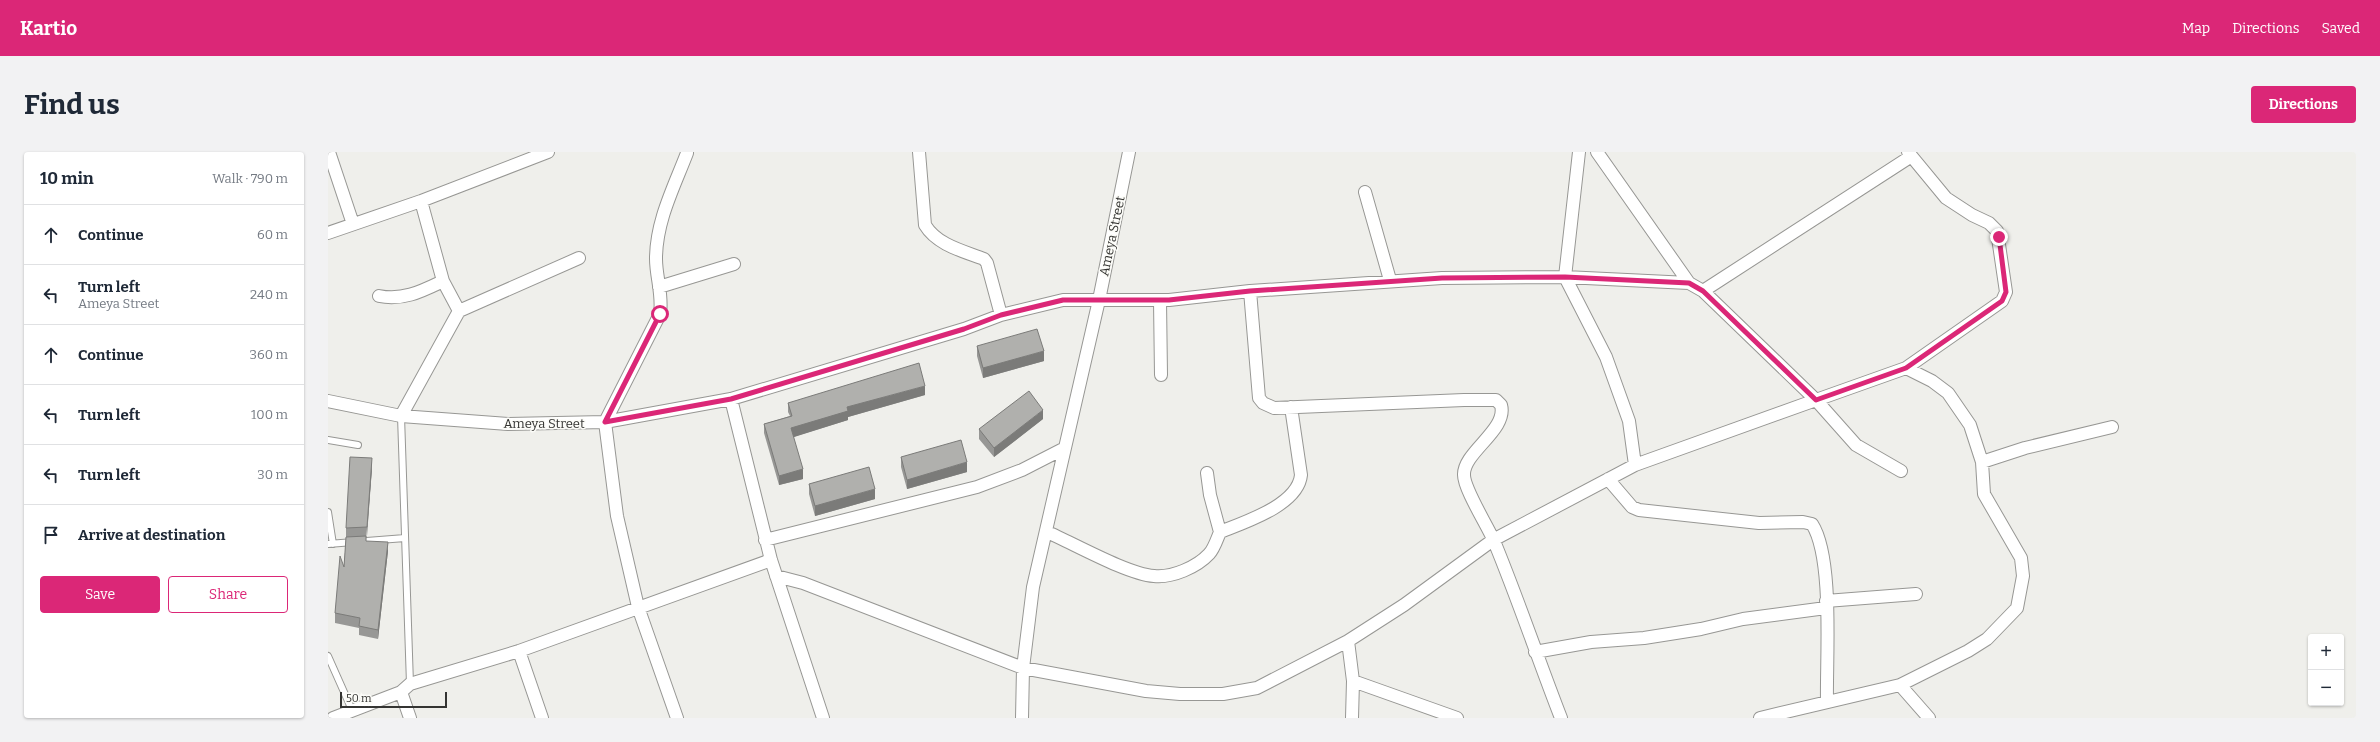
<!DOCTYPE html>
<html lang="en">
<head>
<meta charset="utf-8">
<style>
	:root { --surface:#fff; --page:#f2f2f3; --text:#1f2937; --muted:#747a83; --line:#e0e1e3; --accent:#db2777 }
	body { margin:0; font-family:Bitter,serif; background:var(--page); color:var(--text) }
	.controls { position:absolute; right:12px; bottom:12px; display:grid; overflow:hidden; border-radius:4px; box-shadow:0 1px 3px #0004 }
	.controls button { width:36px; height:36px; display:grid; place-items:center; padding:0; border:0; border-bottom:1px solid var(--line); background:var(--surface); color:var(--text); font:20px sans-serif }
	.scale { position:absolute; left:12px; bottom:10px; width:107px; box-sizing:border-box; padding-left:4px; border:2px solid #343432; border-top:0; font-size:11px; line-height:14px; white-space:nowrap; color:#343432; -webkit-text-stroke:3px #fcfcf8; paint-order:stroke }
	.stop { position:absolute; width:12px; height:12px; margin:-9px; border:3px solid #db2777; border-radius:50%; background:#fff }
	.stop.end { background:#db2777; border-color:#fff; box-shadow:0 1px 4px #0008 }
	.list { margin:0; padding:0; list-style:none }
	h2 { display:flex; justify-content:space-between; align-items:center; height:52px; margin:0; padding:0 16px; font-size:17px }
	h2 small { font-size:13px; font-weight:400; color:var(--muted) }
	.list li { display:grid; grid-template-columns:26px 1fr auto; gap:12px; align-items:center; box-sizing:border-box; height:60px; padding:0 16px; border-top:1px solid var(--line) }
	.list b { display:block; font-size:15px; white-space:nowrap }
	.list p { margin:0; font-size:13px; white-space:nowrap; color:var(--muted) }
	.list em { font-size:13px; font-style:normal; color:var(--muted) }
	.actions { display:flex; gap:8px; padding:12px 16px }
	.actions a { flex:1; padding:9px 0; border:1px solid var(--accent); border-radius:4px; text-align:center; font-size:14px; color:var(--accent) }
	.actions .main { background:var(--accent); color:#fff }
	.icon { flex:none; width:22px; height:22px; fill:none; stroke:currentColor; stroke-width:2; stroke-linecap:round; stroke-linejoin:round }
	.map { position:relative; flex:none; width:2028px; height:566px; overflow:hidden; border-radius:4px }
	header { display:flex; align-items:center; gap:24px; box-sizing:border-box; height:56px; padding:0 20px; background:var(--accent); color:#fff }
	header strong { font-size:19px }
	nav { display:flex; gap:22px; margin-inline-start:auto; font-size:14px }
	.intro { display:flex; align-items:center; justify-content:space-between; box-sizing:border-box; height:96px; padding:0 24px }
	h1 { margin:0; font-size:28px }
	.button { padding:10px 18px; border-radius:4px; background:var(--accent); color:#fff; font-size:14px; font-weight:700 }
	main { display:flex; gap:24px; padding:0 24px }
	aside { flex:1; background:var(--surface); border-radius:4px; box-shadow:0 1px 3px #0004 }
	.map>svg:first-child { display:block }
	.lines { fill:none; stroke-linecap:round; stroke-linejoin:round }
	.lane-casing { stroke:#979794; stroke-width:8 }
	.street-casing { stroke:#979794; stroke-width:14 }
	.lane { stroke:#fff; stroke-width:6 }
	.street { stroke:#fff; stroke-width:12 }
	.wall { fill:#979795 }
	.shaded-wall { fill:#7b7b79 }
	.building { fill:#b0b0ad; stroke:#7b7b79 }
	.route { stroke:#db2777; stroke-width:5 }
	.labels { text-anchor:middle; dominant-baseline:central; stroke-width:3; stroke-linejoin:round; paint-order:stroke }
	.street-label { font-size:13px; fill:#343432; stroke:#fcfcf8 }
</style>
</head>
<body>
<header>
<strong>Kartio</strong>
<nav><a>Map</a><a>Directions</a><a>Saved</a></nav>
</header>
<div class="intro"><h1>Find us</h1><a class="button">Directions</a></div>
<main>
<aside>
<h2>10 min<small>Walk · 790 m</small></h2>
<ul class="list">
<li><svg class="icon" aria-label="ahead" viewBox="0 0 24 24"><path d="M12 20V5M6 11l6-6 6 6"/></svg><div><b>Continue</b></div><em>60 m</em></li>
<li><svg class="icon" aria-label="left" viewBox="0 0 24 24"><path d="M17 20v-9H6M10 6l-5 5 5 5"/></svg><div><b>Turn left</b><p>Ameya Street</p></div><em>240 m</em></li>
<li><svg class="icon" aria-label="ahead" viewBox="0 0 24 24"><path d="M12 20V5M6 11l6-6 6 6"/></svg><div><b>Continue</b></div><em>360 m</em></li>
<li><svg class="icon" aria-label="left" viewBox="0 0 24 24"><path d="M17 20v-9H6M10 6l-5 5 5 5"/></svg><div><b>Turn left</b></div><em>100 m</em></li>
<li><svg class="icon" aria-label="left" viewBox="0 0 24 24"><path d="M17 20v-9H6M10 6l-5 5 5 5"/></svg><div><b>Turn left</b></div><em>30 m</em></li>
<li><svg class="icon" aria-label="arrive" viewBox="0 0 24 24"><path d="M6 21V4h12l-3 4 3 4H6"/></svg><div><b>Arrive at destination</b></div></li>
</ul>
<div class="actions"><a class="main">Save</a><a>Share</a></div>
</aside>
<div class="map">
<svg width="2028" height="566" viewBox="0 0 2028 566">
	<rect width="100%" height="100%" fill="#efefeb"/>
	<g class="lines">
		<g class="lane-casing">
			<path id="lane" d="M73 264 82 532
				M0 288 30 293
				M0 360 5 392
				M0 392 77 386
				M0 504 24 558"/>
		</g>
		<g class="street-casing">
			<path id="street" d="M1 0 25 72
				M591 0 597 73C609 93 635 99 656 107L659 111 673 163
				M1251 0 1237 125 1278 205 1301 269 1307 313
				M1269 0 1361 131
				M1037 40 1062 128
				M0 81 93 49 220 0
				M331 135 406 112
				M922 139 931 246 935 251 946 256 1136 248H1168L1173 253C1180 278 1135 300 1136 323 1136 337 1159 373 1166 389 1190 447 1210 507 1233 566
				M1375 139 1582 5
				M51 144C75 149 94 139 115 129
				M832 149 833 223
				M131 159 251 106
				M403 247 443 408 495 566
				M0 249 73 264 180 272 277 270 403 247 636 177 673 163 735 148H841L922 139 1114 126 1237 125 1361 131 1375 139 1488 248 1307 313 1165 388 1076 453 1020 489 929 536 895 542H852L818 539 695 516 475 431 448 424
				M73 264 131 159 115 129 93 49
				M1654 310 1697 296 1784 275
				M1573 319 1528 293 1488 248 1578 216 1674 149 1678 140 1669 79 1661 71 1644 63 1618 46 1580 0
				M879 321 882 343 892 380
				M1280 327 1304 355 1311 358 1431 371 1475 370 1484 372C1506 406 1498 508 1499 550
				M719 380C745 391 799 422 826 424 844 426 869 415 881 402 886 397 889 387 892 380 917 370 970 353 973 323L963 255
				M437 388 649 335 694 318 735 297
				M1498 449 1588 442
				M1020 489 1025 529 1024 566
				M191 499 214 566
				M1207 500 1263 490 1316 486 1373 477 1415 467 1498 456
				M1025 529 1129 566
				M1572 533 1640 499 1659 487 1689 456 1695 424 1693 406 1656 342 1654 310 1642 273 1620 241 1604 229 1578 216
				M73 540 82 566
				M5 566 73 540 82 532 191 499 443 408
				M349 566 310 455 289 364 277 270 332 162C335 143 328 125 328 107 328 69 346 35 359 1
				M694 566 695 516 705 435 771 148 801 0
				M1432 566 1572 533 1601 566"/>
		</g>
		<use href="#lane" class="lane"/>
		<use href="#street" class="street"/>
	</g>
	<path class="wall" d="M649 194 716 209 655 226 649 204Z
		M597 243 520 265V268L465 285 475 327 451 333 436 281V272L462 264 460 260V251Z
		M715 267 666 305 651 287V277Z
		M573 305 639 320 579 337 573 315Z
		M44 316 38 389 60 399 50 487 31 483V476L7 471V461L16 415 18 385V376Z
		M481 332 547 347 487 364 481 342Z"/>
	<path class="shaded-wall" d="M716 199V209L655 226V216Z
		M597 234V243L520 265V268L463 286V276L519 255Z
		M715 258V267L666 305V296Z
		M44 306V316L39 384V375Z
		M639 310V320L579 337V328Z
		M475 317V327L451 333V324Z
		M547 337V347L487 364V354Z
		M60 390V399L50 487V478Z"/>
	<path class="building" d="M709 177 716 199 655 216 649 194Z
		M591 211 597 234 519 255 520 259 463 276 475 317 451 324 436 272 464 264 460 251Z
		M701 239 715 258 666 296 651 277Z
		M633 288 639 310 579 328 573 305Z
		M22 305 44 306 39 375 18 376Z
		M541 315 547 337 487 354 481 332Z
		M38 384V389L60 390 50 478 31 474 32 466 7 461 12 404 16 415 18 385Z"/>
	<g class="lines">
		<path class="route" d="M332 162 277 270 403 247 636 177 673 163 735 148H841L922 139 1114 126 1237 125 1361 131 1375 139 1488 248 1578 216 1674 149 1678 140 1671 85"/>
	</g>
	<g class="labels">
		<g class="street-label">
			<text transform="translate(784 84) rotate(-78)">Ameya Street</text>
			<text x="216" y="271">Ameya Street</text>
		</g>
	</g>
</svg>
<div class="controls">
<button>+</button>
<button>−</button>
</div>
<div class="scale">50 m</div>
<div class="stop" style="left:332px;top:162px"></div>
<div class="stop end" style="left:1671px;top:85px"></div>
</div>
</main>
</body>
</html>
